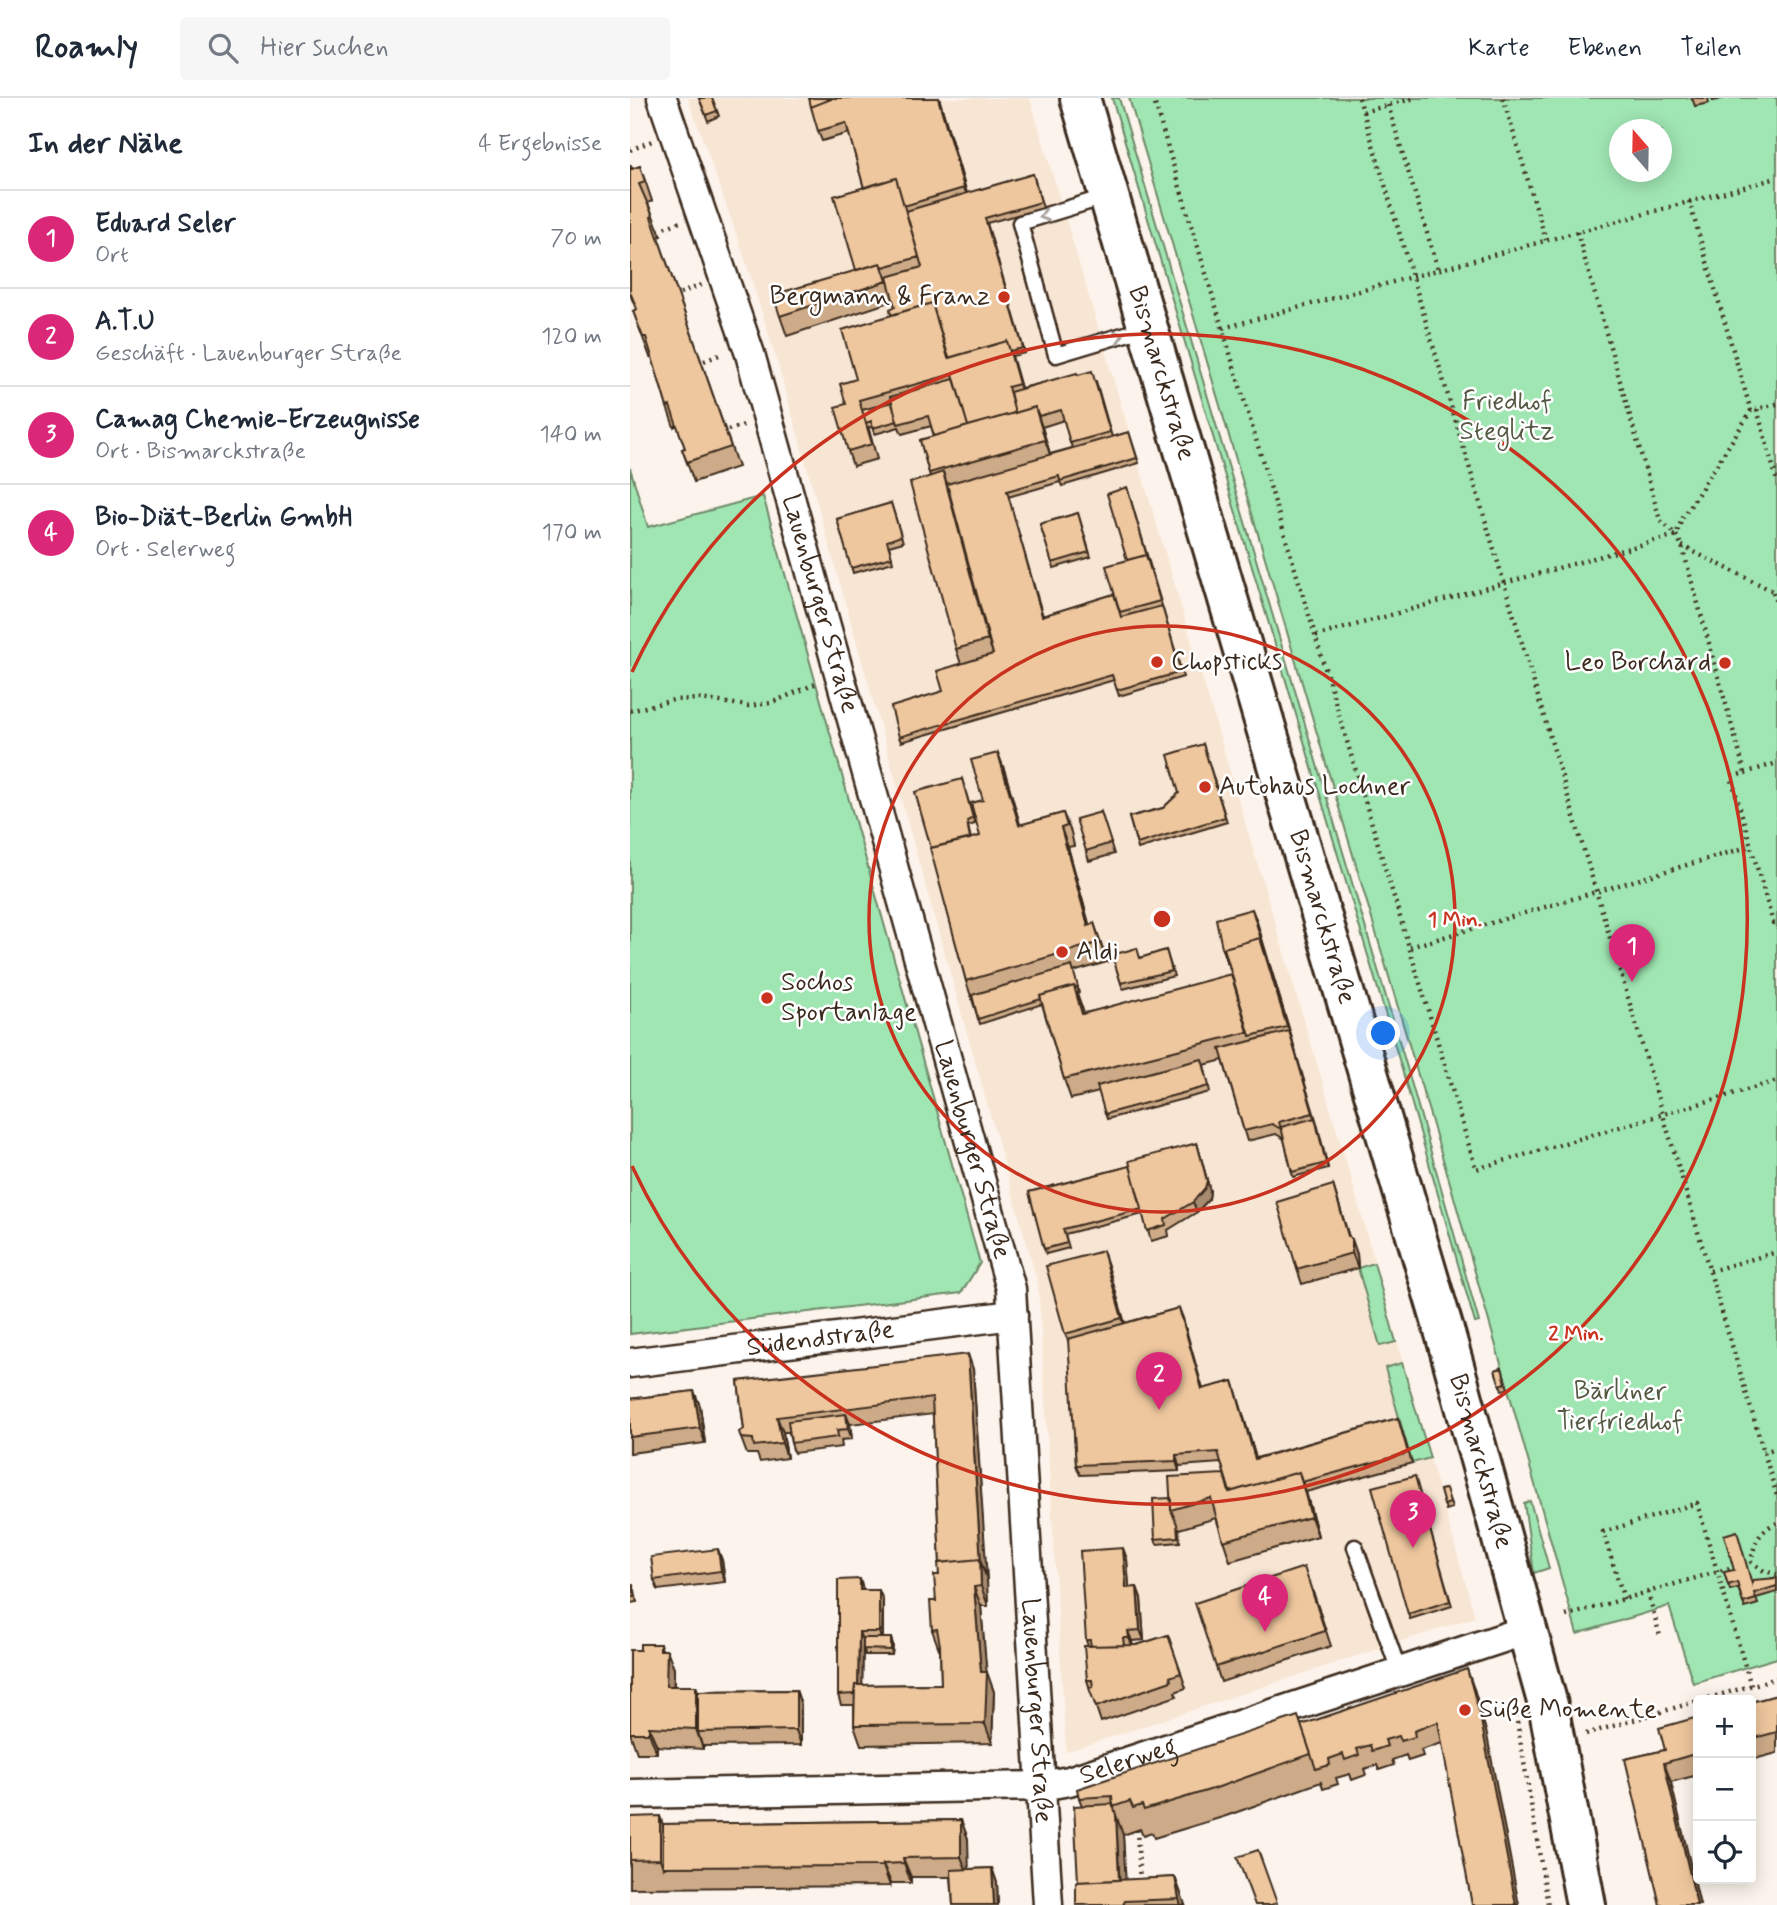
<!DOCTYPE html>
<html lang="de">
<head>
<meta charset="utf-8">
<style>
	:root { --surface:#fff; --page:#f6f6f7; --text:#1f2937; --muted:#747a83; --line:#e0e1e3; --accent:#db2777 }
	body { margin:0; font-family:Mynerve,sans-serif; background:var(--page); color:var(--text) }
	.controls { position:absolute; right:21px; bottom:21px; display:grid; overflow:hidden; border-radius:7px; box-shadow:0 4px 18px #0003 }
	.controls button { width:63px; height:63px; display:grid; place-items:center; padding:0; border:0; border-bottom:2px solid var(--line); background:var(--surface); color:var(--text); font:35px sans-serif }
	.compass { position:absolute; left:979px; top:21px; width:63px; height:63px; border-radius:50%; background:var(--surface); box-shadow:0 4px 18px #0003; rotate:340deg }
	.you { position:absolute; left:754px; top:936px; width:24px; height:24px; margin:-18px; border:5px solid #fff; border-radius:50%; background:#1a73e8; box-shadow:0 0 0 10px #1a73e833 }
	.badge { display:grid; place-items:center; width:46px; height:46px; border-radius:50%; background:var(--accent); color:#fff; font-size:23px; font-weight:700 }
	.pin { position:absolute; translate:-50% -58px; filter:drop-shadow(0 2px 4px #0008) }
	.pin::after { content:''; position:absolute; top:37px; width:24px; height:21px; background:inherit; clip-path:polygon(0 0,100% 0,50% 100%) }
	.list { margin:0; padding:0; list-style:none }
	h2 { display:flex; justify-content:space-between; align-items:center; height:91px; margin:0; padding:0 28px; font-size:30px }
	h2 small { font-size:23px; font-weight:400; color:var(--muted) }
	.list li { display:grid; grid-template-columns:46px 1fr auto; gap:21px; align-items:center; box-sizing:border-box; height:98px; padding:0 28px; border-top:2px solid var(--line) }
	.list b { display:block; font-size:26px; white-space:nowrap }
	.list p { margin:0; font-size:23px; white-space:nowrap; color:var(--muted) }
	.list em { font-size:23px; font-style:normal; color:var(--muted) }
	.icon { flex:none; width:38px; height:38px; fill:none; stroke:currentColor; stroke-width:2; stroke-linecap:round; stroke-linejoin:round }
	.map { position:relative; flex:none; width:1147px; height:1807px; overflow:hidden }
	header { display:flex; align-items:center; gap:42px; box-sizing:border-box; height:98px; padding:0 35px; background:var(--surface); border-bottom:2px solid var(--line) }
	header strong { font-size:33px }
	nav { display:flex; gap:38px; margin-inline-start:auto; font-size:24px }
	.search { width:490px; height:63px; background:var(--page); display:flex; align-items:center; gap:18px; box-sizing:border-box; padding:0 24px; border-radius:7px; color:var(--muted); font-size:26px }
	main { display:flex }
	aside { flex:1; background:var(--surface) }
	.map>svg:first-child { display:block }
	.built { fill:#f8e6d5 }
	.green { fill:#a0e6b3; stroke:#6e8868; stroke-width:2; fill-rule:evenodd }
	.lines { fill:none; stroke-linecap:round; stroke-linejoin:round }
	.lane-casing { stroke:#3b2a1e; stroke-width:19 }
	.street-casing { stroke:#3b2a1e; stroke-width:33 }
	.secondary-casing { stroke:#3b2a1e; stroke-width:44 }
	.path { stroke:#3b2a1e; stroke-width:4.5; stroke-dasharray:2 5; stroke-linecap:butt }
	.lane { stroke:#fff; stroke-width:14 }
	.street { stroke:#fff; stroke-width:28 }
	.secondary { stroke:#fff; stroke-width:38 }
	.wall { fill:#cdab88; stroke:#3b2a1e; stroke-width:2; fill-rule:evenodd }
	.shaded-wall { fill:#a78b6f; stroke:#3b2a1e; stroke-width:2 }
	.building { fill:#eec79e; stroke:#3b2a1e; stroke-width:2 }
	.oneway { stroke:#a79f9a }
	.ring { fill:none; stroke:#c8321e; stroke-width:3.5 }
	.poi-dot { fill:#c8321e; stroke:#fff; stroke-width:2.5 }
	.labels { text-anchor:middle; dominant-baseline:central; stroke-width:5; stroke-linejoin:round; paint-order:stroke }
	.poi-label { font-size:26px; fill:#3b2a1e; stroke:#fff; text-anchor:start }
	.street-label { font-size:26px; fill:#3b2a1e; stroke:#fff }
	.park-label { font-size:26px; fill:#545943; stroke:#fff }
	.centre { fill:#c8321e; stroke:#fff; stroke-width:3.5 }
	.ring-label { font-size:21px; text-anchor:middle; font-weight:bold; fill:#c8321e; stroke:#fff; stroke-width:5; stroke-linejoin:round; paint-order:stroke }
</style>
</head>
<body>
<header>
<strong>Roamly</strong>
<div class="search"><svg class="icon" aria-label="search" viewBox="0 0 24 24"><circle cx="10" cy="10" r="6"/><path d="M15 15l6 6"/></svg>Hier suchen</div>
<nav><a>Karte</a><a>Ebenen</a><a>Teilen</a></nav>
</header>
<main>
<aside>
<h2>In der Nähe<small>4 Ergebnisse</small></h2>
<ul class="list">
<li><span class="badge">1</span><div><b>Eduard Seler</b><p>Ort</p></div><em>70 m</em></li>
<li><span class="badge">2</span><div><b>A.T.U</b><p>Geschäft · Lauenburger Straße</p></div><em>120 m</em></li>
<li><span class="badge">3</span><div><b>Camag Chemie-Erzeugnisse</b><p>Ort · Bismarckstraße</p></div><em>140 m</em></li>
<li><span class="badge">4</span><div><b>Bio-Diät-Berlin GmbH</b><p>Ort · Selerweg</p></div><em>170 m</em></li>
</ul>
</aside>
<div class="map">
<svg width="1147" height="1807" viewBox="0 0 1147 1807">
	<rect width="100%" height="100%" fill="#fcf4ec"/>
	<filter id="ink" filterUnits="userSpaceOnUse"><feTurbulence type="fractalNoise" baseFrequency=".0143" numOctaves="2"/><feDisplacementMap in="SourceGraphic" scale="14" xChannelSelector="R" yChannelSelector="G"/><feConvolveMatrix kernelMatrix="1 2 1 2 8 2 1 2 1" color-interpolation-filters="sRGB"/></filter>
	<g filter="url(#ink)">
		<path class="built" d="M58 0H400L721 1080 845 1519 436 1654 408 1186 148 267 114 158Z"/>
		<path class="green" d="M482 0H489L778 973 849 1224 845 1225 773 975Z
			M499 0H1147V1560L1063 1585 1039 1508 947 1536 820 1085ZM990 32H1032V74H990Z
			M0 370 18 429 133 398 350 1165 331 1195 0 1236Z
			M744 1165 766 1244 750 1248 728 1170Z
			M772 1265 800 1360 782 1365 755 1270Z
			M900 1403 919 1470 904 1475 894 1405Z"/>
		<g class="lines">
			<g class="lane-casing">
				<path id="lane" d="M478 98 390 125 426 257 516 230
					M725 1449 769 1573"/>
			</g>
			<g class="street-casing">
				<g id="street">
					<path id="s1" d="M32 0 120 256 381 1191 418 1807"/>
					<path id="s2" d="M0 1265 383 1217"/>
					<path id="s3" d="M0 1696 411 1688 439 1683 897 1532"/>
				</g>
			</g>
			<g class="secondary-casing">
				<g id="secondary">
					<path id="s4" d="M450 0 816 1239 918 1607 956 1807"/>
				</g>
			</g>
			<path class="path" d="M523 0 846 1071 1147 983
				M729 0 1147 1398
				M873 0 916 142
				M758 7 808 171
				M733 14 785 0
				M0 52 22 43
				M1059 103 1121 313
				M28 132 50 124
				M947 134 1030 422 1046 437 1052 448 1115 675 1101 679 1143 825 1147 824
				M50 195 72 187
				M593 230 1147 80
				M74 263 92 256
				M1147 306 1127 311 1147 383
				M98 332 114 327
				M1052 448 1147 495
				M1143 494 1147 508
				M686 538 1046 437 1052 421 1121 313 1127 311
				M0 613 43 602 70 601 118 608 141 605 185 586
				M1115 675 1147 665
				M780 849 1121 748
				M1080 1173 1147 1154
				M1133 1354 1147 1350
				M1147 1425C1129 1432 1124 1446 1121 1464L1134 1473 1147 1476
				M1018 1494 1030 1538
				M994 1501 973 1434 1067 1405 1121 1588
				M936 1518 1103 1469
				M1072 1602 1147 1580
				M886 1617 918 1807
				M956 1636 1068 1603
				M507 1732 510 1786"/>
			<use href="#lane" class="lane"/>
			<use href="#street" class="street"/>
			<use href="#secondary" class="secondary"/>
		</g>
		<path class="wall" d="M69 0H82L89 18 78 23Z
			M202 0H309L337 95 403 76 413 110 357 125 395 255 382 258 391 290 448 277 466 283 482 339 499 334 509 365 432 388 430 384 378 399 413 518 484 496 497 462V389L553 579 489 598 484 582 271 644 269 639 313 593 331 566 326 551 300 378 290 342 304 338 301 328 272 336 269 329 245 336 243 328 238 330V328L247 361 223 368 218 353 216 306 226 281 261 217 265 209 263 203 157 238 150 218 226 172 234 90 219 35 192 43 188 33ZM434 322 442 350 420 356 412 329Z
			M1062 0H1078L1079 5 1065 8Z
			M1082 0H1096L1083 3Z
			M0 67 2 71 10 68 17 88 22 103 18 105 31 138 28 139 108 369 64 384 52 351 55 350 47 327 44 329 37 309 22 259H20L3 213 6 211 0 196Z
			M261 405 273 444 259 448 263 464 223 475 207 421Z
			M448 415 461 459 424 470 410 426Z
			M573 646 597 724 508 751 499 719 533 710 549 695Z
			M368 655 375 674 390 727 433 715 441 734 444 748 438 749 459 827 464 825 477 864 443 874 449 895H447L454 915 604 885 598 864 597 865 593 854 626 821 663 944 698 1070 663 1079 654 1041 646 1036 617 1043 593 962 574 967 580 994 477 1021 469 994 441 1001 434 981 412 906 350 926 336 883 301 750 332 681 345 726 338 728 341 741 350 738Z
			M471 714 484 756 459 763 456 753Z
			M536 852 544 878 493 891 482 857 510 860Z
			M567 1045 580 1093 579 1101 567 1114 538 1132 539 1138 521 1143 513 1116 435 1136 439 1150 416 1156 399 1094 500 1068Z
			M703 1087 719 1139 727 1156 728 1170 672 1186 667 1171Z
			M473 1153 478 1168 495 1225 549 1210 573 1291 603 1283 626 1360 768 1320 782 1365 676 1394 688 1438 600 1463 586 1420 549 1431 550 1444 527 1446 525 1441 541 1400 598 1387 591 1365 549 1368V1373L450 1377 446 1367 439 1245 435 1236Z
			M872 1270 878 1291 872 1292 865 1272Z
			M343 1271 358 1508H351L356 1574 364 1594 362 1645 231 1647 224 1627V1607H211L208 1597 233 1491V1492L253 1502V1540L263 1546 262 1557H235L233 1544 232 1587 311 1586 310 1551H309L302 1532 310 1465 303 1316 220 1326 222 1341 211 1342 212 1349 164 1355 161 1345 159 1334H153L157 1360 130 1364 127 1356H117L111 1340 114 1331 108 1283Z
			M64 1293 70 1308 75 1345 0 1355V1301Z
			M786 1383 822 1508 780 1521 778 1516Z
			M816 1391 822 1410 816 1412 810 1392Z
			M497 1461 499 1490 507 1489 511 1500 514 1542 502 1543V1547H507L538 1537 556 1590 545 1594 547 1598 471 1624 457 1582 458 1548 456 1542Z
			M92 1462 95 1484 28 1492 24 1482Z
			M1094 1474 1122 1485 1147 1479V1494L1126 1500 1128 1506 1115 1510 1108 1490 1100 1492Z
			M680 1484 701 1548 591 1584 586 1569Z
			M0 1487 5 1492 7 1504 0 1505Z
			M30 1546 32 1552H37L44 1571V1588H66L68 1593 166 1592 171 1607V1647L73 1648V1651L27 1648V1655H7L0 1635 10 1552Z
			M844 1591 857 1637 812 1645 791 1652 793 1658 778 1663 776 1657 762 1662 764 1667 749 1672 747 1667 734 1671 736 1677 722 1682 720 1676 706 1680 708 1686 693 1691 691 1684 596 1718 524 1740 522 1735 513 1738 510 1731 493 1737 495 1782 545 1779 555 1807H446L448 1784 452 1708 449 1700 671 1627Z
			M1147 1597V1655L1121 1662V1604Z
			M1068 1619V1677L1041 1684 995 1661 1035 1652Z
			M0 1719 33 1726 331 1722 338 1741V1771L362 1770 367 1785 368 1807H323L321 1779H281V1785H261L260 1788 0 1790Z"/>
		<path class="shaded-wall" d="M308 0H309L338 100 334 90Z
			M377 243 382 259 394 301 389 286Z
			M405 309 412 329 422 362 415 342Z
			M313 374 320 394 365 561 358 542Z
			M368 655 375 674 396 747 389 727Z
			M431 730 438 749 465 847 458 828Z
			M622 811 626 821 663 944 630 840Z
			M464 825 471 845 477 864 470 844Z
			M659 933 687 1025 698 1070 685 1020Z
			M567 1045 580 1093 579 1101 567 1114 563 1104Z
			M703 1087 722 1149V1141L727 1156 728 1170 722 1155Z
			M473 1153 478 1168 497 1235 492 1220Z
			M549 1210 553 1220 575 1301 572 1291Z
			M338 1256 343 1271 357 1481 351 1466Z
			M603 1283 606 1293 629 1371 625 1361Z
			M64 1293 70 1308 75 1345 70 1330Z
			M216 1316 220 1326 222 1341 218 1331Z
			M147 1319 153 1334 157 1360 152 1345Z
			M546 1357 549 1368V1373L546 1363Z
			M669 1374 676 1394 688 1438 681 1419Z
			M493 1450 497 1461 500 1500 496 1490Z
			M88 1451 92 1462 95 1484 91 1473Z
			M350 1461 357 1481 358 1508 351 1488Z
			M230 1481 233 1491V1502L230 1492Z
			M344 1489 351 1508 357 1578V1574L364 1594 362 1645 355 1626Z
			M507 1489 511 1500 514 1542 510 1532Z
			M249 1492 253 1502 252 1544 249 1534Z
			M498 1533 502 1543 503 1550 499 1540Z
			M229 1534 233 1544 232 1607 228 1596Z
			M261 1540 263 1546 262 1557 261 1552Z
			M30 1546 37 1565V1552L44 1571 43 1608 36 1588Z
			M837 1571 844 1591 857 1637 889 1807H886Z
			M66 1588 73 1608 68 1634 73 1651 66 1631Z
			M166 1592 171 1607V1647L166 1632Z
			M19 1629 27 1648V1655L19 1635Z
			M1034 1665 1041 1684 1070 1807H1067Z
			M486 1717 493 1737 497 1803 490 1790Z
			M30 1718 40 1746 33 1769 30 1761Z
			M331 1722 338 1741 339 1778 331 1759Z
			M273 1760 281 1779V1785L274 1765Z
			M253 1766 261 1785 260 1788 253 1768Z
			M362 1770 367 1785 368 1807H364Z
			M545 1779 555 1807H551L549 1801Z"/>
		<path class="building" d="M69 0H82L87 13 76 17Z
			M179 0H201V1L181 9Z
			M202 0H308L334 90 274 108 266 80 234 90 216 25 188 33 181 9Z
			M0 67 2 71 10 68 15 84 9 86 23 118 21 119 101 349 57 364 52 351 55 350 40 308 37 309 16 239H13L3 213 7 211 0 194Z
			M403 76 411 104 355 120 393 250 380 253 377 243 319 260 302 205 261 217 260 211 265 209 257 179 292 169 276 113Z
			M266 80 289 159 253 169 251 165 226 172 204 98Z
			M251 165 257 183 150 218 143 197Z
			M302 205 318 260 377 243 389 286 378 289 385 315 338 328 323 276 229 302 242 346 218 353 205 309 216 306 210 286 226 281 212 232Z
			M462 273 480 334 440 345 431 312 409 318 405 309 385 315 380 294 447 275 448 277Z
			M324 281 338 328 304 338 298 318 268 326 260 299Z
			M262 304 267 323 243 330 241 323 236 325 232 312Z
			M405 309 415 342 299 375 290 342Z
			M499 334 507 360 430 383 429 378 377 393 412 518 484 496 491 519 532 508 551 574 487 592 482 577 269 639 261 609 313 593 307 573 363 556 317 386Z
			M313 374 358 542 326 551 280 385Z
			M497 389 518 462 516 457 497 462 477 396Z
			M261 405 271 438 257 443 262 459 221 470 207 421Z
			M448 415 459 454 422 465 410 426Z
			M516 457 530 503 490 514 476 468Z
			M573 646 595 719 507 746 499 719 533 710 549 695 538 657Z
			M368 655 389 727 433 715 437 728 431 730 458 828 464 825 470 844 336 883 300 750 350 738 341 705 353 702 341 662Z
			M332 681 343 720 337 723 340 741 301 750 285 694Z
			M471 714 481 745 456 753 446 721Z
			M622 811 632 845 630 840 594 850 595 854H593L586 821Z
			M630 840 657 929 620 938 594 850Z
			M507 850 510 860 536 852 542 873 491 885 482 857Z
			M442 868 448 889 445 890 444 888 410 898 411 901 348 921 342 897Z
			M601 876 618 934 434 981 410 898 444 888 452 916Z
			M659 933 683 1015 649 1024 651 1031 642 1026 614 1033 590 951Z
			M572 961 579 988 475 1016 467 988Z
			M685 1020 696 1065 662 1074 651 1029Z
			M567 1045 577 1083 575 1090 563 1104 535 1121 536 1127 517 1133 499 1063Z
			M500 1068 512 1111 433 1131 437 1145 414 1151 399 1094Z
			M703 1087 718 1138 722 1141V1155L667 1171 647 1104Z
			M473 1153 492 1220 435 1236 416 1168Z
			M549 1210 572 1291 603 1283 625 1361 768 1320 778 1355 672 1384 669 1374 600 1394 588 1354 546 1357V1363L446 1367 438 1241Z
			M338 1256 351 1466 350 1461 310 1465 302 1300 147 1319 152 1345 124 1348 123 1341 111 1340 109 1334 114 1331 108 1283Z
			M872 1270 876 1285 870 1287 865 1272Z
			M64 1293 70 1330 0 1339V1301Z
			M216 1316 218 1331 207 1332 208 1339 161 1345 158 1323Z
			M669 1374 681 1419 593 1443 581 1400 541 1412 539 1379 594 1376 599 1394Z
			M785 1378 820 1503 778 1516 742 1389Z
			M816 1391 820 1405 814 1407 810 1392Z
			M541 1400V1412L547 1426 548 1439 525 1441 523 1401Z
			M1107 1433 1122 1486 1123 1482 1147 1480V1488L1124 1495 1126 1501 1113 1505 1107 1484 1098 1487 1094 1474 1104 1472 1094 1437Z
			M493 1450 496 1490 507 1489 510 1532 498 1533 499 1540H493L494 1547 461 1548 460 1542H456L450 1453Z
			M88 1451 91 1473 24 1482 21 1459Z
			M350 1461 351 1488 344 1489 351 1574H357L355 1626 224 1627 225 1587 311 1586 310 1547 307 1531 302 1532 300 1503H306L304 1477H309L308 1465Z
			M674 1469 695 1533 586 1569 565 1505Z
			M230 1481V1492H249V1534H229L228 1587H225L224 1596 208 1597V1482Z
			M0 1487H3L5 1499H0Z
			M538 1537 551 1575 540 1579 541 1583 466 1609 459 1590 463 1589 462 1582H457L454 1548 507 1547Z
			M233 1540H261V1552L233 1551Z
			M10 1546H30V1552H37L36 1588H66V1631L19 1629V1635H0V1552H10Z
			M837 1571 850 1617 886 1807H842L808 1624 784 1633 785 1639 771 1643 769 1638 755 1642 757 1648 742 1653 740 1647 727 1651 729 1657 715 1662 713 1656 699 1661 700 1667 686 1671 671 1627Z
			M166 1592V1632L68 1634V1593Z
			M1147 1597V1634L1121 1641V1604Z
			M668 1618 681 1656 586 1690 514 1712 512 1707 503 1710 500 1703 483 1709 482 1698 449 1700 447 1691Z
			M1068 1619V1655L1034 1665 1067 1807H1030L995 1661 1035 1652 1029 1630Z
			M483 1706 486 1717 489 1782 448 1784 444 1708Z
			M30 1718V1761L0 1762V1719Z
			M331 1722V1759L273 1760 274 1765 253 1766V1768L33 1769V1726Z
			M628 1752 647 1805 641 1807H625L607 1759Z
			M362 1770 364 1807H323L321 1772Z
			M545 1779 549 1801 495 1803 493 1807H446V1784Z"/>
		<defs><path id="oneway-chevron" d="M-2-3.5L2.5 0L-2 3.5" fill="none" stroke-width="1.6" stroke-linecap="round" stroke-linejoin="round" transform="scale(1.75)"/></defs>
		<g class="oneway">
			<use href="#oneway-chevron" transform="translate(414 118) rotate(163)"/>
			<use href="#oneway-chevron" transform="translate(489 238) rotate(-16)"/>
		</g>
	</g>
	<g class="ring">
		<circle cx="532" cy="821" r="293"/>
		<path d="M2 574A585 585 0 1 1 2 1068"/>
	</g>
	<g class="poi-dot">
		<circle cx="374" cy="199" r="7"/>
		<circle cx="527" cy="564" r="7"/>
		<circle cx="1095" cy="565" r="7"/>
		<circle cx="575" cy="689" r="7"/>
		<circle cx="432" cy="854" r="7"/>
		<circle cx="137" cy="900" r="7"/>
		<circle cx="835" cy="1612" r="7"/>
	</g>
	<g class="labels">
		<g class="poi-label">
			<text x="360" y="199" text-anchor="end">Bergmann &amp; Franz</text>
			<text x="541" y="564">Chopsticks</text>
			<text x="1081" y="565" text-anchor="end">Leo Borchard</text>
			<text x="589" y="689">Autohaus Lochner</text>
			<text x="446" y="854">Aldi</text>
			<text x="151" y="885">Sochos<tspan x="151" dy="30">Sportanlage</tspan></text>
			<text x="849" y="1612">Süße Momente</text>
		</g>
		<g class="street-label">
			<text stroke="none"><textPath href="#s4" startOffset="287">Bismarckstraße</textPath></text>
			<text stroke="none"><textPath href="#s1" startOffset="530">Lauenburger Straße</textPath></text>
			<text stroke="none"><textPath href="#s4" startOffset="854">Bismarckstraße</textPath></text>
			<text stroke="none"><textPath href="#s1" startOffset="1097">Lauenburger Straße</textPath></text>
			<text stroke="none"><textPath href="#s2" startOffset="192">Südendstraße</textPath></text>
			<text stroke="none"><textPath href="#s4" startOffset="1421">Bismarckstraße</textPath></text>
			<text stroke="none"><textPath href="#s1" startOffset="1664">Lauenburger Straße</textPath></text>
			<text stroke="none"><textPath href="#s3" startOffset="502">Selerweg</textPath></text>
		</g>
		<g class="park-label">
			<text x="877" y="304">Friedhof<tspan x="877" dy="30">Steglitz</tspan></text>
			<text x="990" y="1294">Bärliner<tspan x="990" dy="30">Tierfriedhof</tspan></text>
		</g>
	</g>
	<circle cx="532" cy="821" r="10" class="centre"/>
	<g class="ring-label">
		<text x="825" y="828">1 Min.</text>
		<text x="946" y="1242">2 Min.</text>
	</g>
</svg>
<div class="controls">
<button>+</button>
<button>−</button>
<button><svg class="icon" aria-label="locate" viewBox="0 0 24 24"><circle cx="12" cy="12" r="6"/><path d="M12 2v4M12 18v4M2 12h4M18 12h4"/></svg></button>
</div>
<svg class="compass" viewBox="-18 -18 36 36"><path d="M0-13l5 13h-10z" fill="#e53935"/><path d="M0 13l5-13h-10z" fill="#747a83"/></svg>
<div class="you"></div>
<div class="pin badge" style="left:1002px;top:884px">1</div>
<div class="pin badge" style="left:529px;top:1312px">2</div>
<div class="pin badge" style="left:783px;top:1450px">3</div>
<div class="pin badge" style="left:635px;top:1534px">4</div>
</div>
</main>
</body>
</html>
